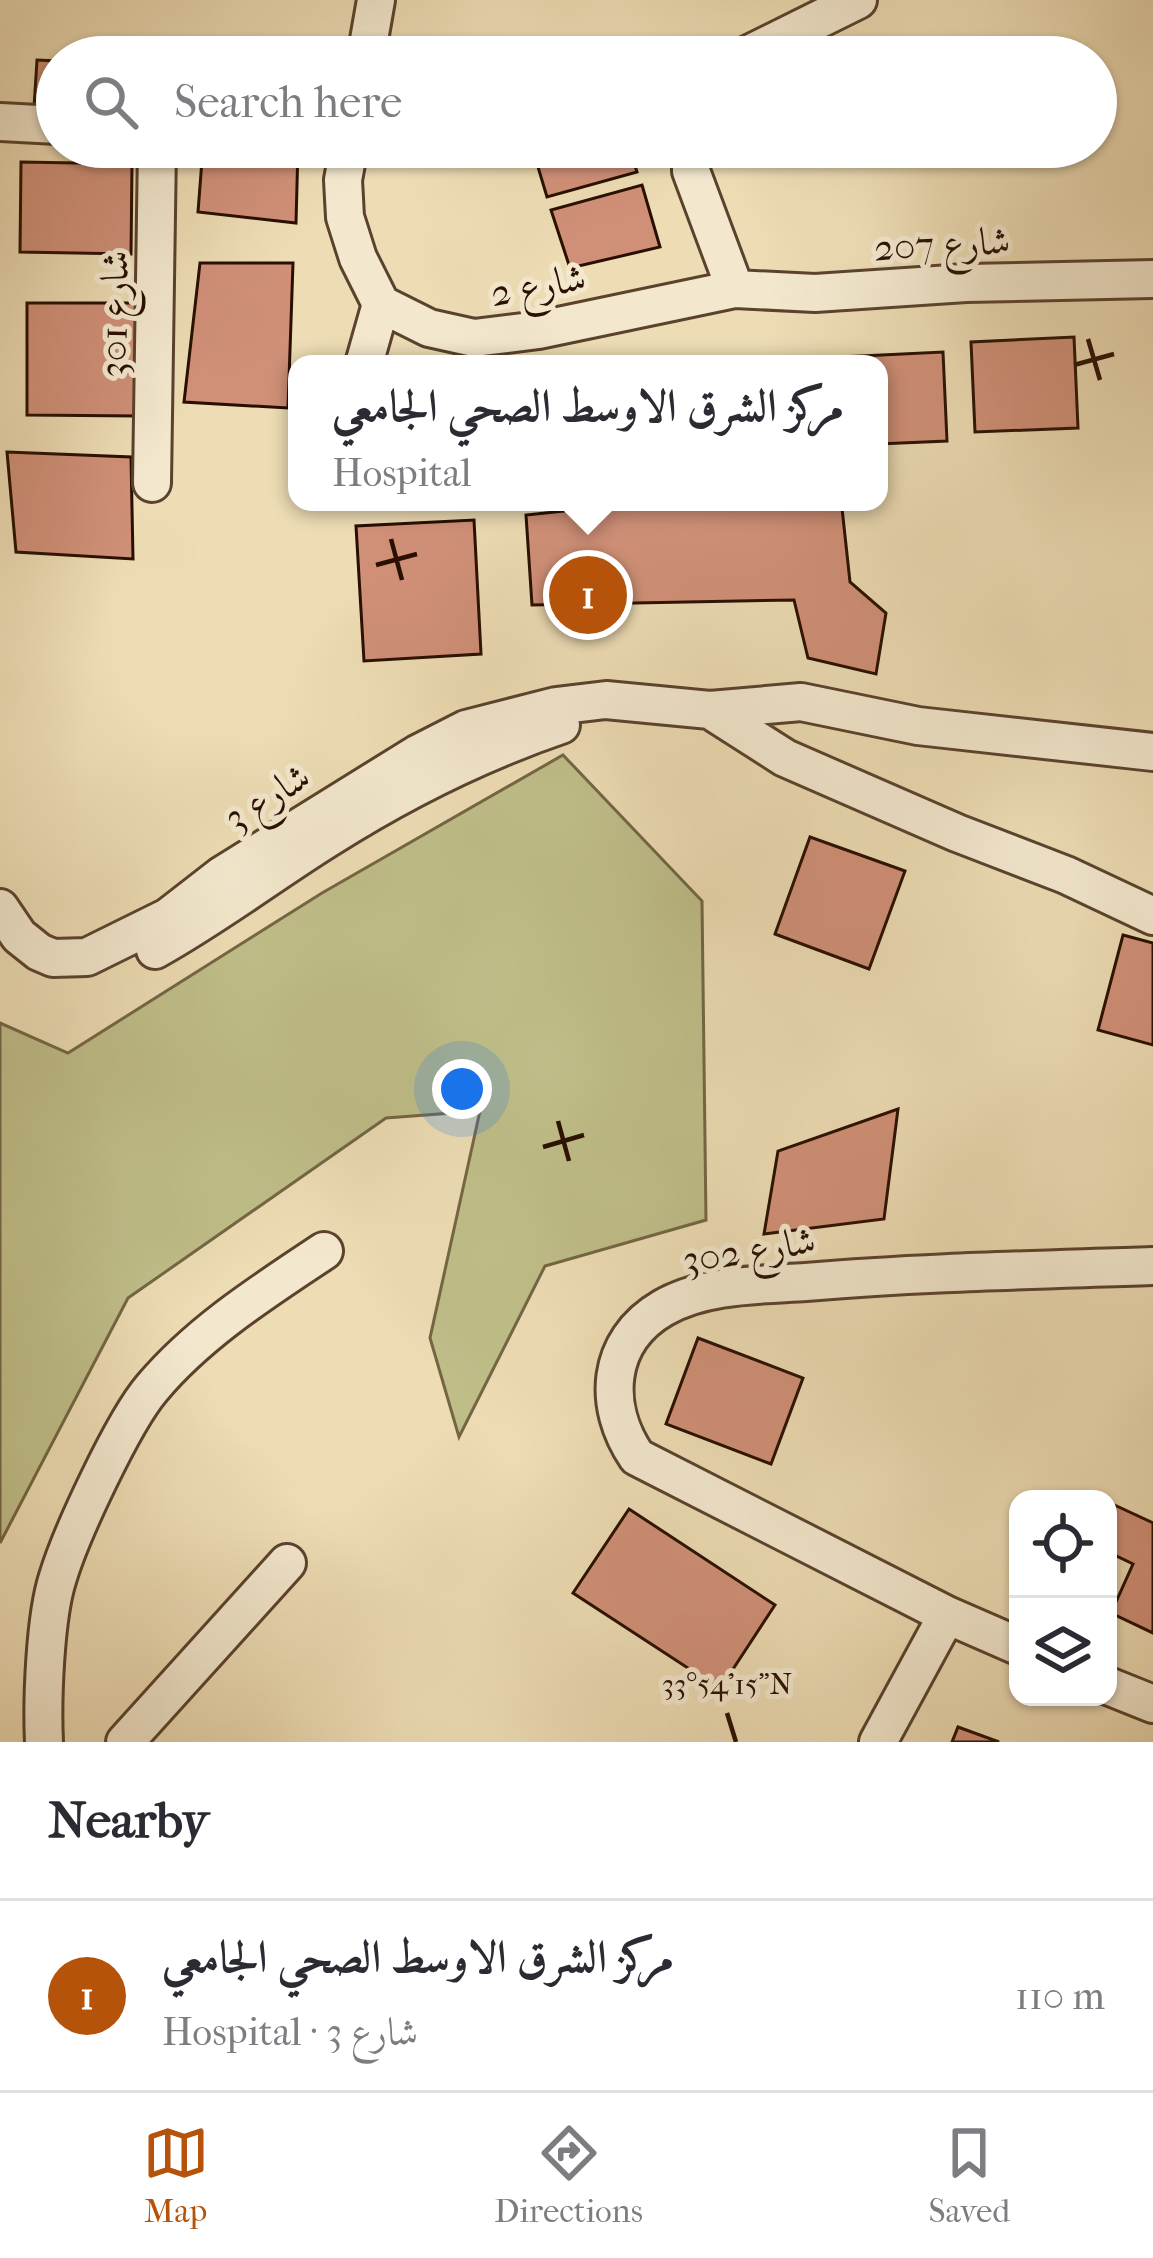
<!DOCTYPE html>
<html lang="en">
<head>
<meta charset="utf-8">
<style>
	:root { --surface:#fff; --page:#f7f7f7; --text:#2b2b33; --muted:#7c7c81; --line:#e1e1e2; --accent:#b45309 }
	body { margin:0; font-family:"IM FELL French Canon",Amiri,serif; background:var(--page); color:var(--text) }
	.controls { position:absolute; right:36px; bottom:36px; display:grid; overflow:hidden; border-radius:24px; box-shadow:0 3px 9px #0004 }
	.controls button { width:108px; height:108px; display:grid; place-items:center; padding:0; border:0; border-bottom:3px solid var(--line); background:var(--surface); color:var(--text); font:60px sans-serif }
	.you { position:absolute; left:462px; top:1089px; width:42px; height:42px; margin:-30px; border:9px solid #fff; border-radius:50%; background:#1a73e8; box-shadow:0 0 0 18px #1a73e833 }
	.badge { display:grid; place-items:center; width:78px; height:78px; border-radius:50%; background:var(--accent); color:#fff; font-size:39px; font-weight:700 }
	.pin { position:absolute; translate:-50% -50%; border:6px solid #fff; box-shadow:0 3px 12px #0006 }
	.popup { position:absolute; left:288px; top:355px; width:600px; height:156px; box-sizing:border-box; display:grid; place-content:center; border-radius:24px; background:var(--surface); filter:drop-shadow(0 3px 9px #0005); font-size:39px; white-space:nowrap; color:var(--muted) }
	.popup b { font-size:45px; color:var(--text) }
	.popup::after { content:''; position:absolute; left:50%; top:100%; margin-left:-24px; border:24px solid transparent; border-top-color:var(--surface) }
	.list { margin:0; padding:0; list-style:none }
	h2 { display:flex; justify-content:space-between; align-items:center; height:156px; margin:0; padding:0 48px; font-size:51px }
	h2 small { font-size:39px; font-weight:400; color:var(--muted) }
	.list li { display:grid; grid-template-columns:78px 1fr auto; gap:36px; align-items:center; box-sizing:border-box; height:192px; padding:0 48px; border-top:3px solid var(--line) }
	.list b { display:block; font-size:45px; white-space:nowrap }
	.list p { margin:0; font-size:39px; white-space:nowrap; color:var(--muted) }
	.list em { font-size:39px; font-style:normal; color:var(--muted) }
	.icon { flex:none; width:66px; height:66px; fill:none; stroke:currentColor; stroke-width:2; stroke-linecap:round; stroke-linejoin:round }
	.map { position:relative; flex:none; width:1153px; height:1742px; overflow:hidden }
	.search { position:absolute; background:var(--surface); box-shadow:0 3px 9px #0004; left:36px; right:36px; top:36px; height:132px; display:flex; align-items:center; gap:30px; box-sizing:border-box; padding:0 42px; border-radius:66px; color:var(--muted); font-size:45px }
	.sheet { height:348px; background:var(--surface) }
	nav { display:flex; justify-content:space-around; align-items:center; box-sizing:border-box; height:168px; border-top:3px solid var(--line); background:var(--surface); font-size:33px; color:var(--muted) }
	nav a { display:grid; justify-items:center; gap:6px }
	nav .on { color:var(--accent) }
	.map>svg:first-child { display:block }
	.green { fill:#bfbe89; stroke:#746644; stroke-width:3 }
	.building { fill:#d09078; stroke:#290f00; stroke-width:3 }
	.lines { fill:none; stroke-linecap:round; stroke-linejoin:round }
	.minor-casing { stroke:#5a422d; stroke-width:42 }
	.minor { stroke:#f3e8ce; stroke-width:36 }
	.ticks { fill:none; stroke:#290f00; stroke-width:4.5 }
	.labels { text-anchor:middle; dominant-baseline:central; stroke-width:10; stroke-linejoin:round; paint-order:stroke }
	.street-label { font-size:39px; fill:#290f00; stroke:#f3e8ce }
	.ticks-label { font-size:30px; text-anchor:middle; fill:#290f00; stroke:#f3e8ce; stroke-width:10; stroke-linejoin:round; paint-order:stroke }
</style>
</head>
<body>
<div class="map">
<svg width="1153" height="1742" viewBox="0 0 1153 1742">
	<rect width="100%" height="100%" fill="#eddcb4"/>
	<filter id="stains"><feTurbulence type="fractalNoise" baseFrequency=".00167" numOctaves="4"/><feColorMatrix values="0 0 0 0 .2 0 0 0 0 .09 0 0 0 0 .02 0 0 0 .5 -.17"/></filter>
	<radialGradient id="worn" r=".72"><stop offset=".6" stop-color="#630" stop-opacity="0"/><stop offset="1" stop-color="#630" stop-opacity=".3"/></radialGradient>
	<path class="green" d="M563 755 702 901 706 1220 545 1266 459 1437 430 1338 480 1111 386 1118 128 1298 0 1543V1023L68 1053 322 893Z"/>
	<path class="building" d="M37 60 57 61V110L34 108Z
		M203 147H298L296 223 198 212Z
		M532 147H629L637 172 547 197Z
		M21 162 132 164 131 254 20 252Z
		M642 185 660 247 570 268 551 210Z
		M200 263H293L288 408 184 402Z
		M27 303H138L137 416 27 415Z
		M1074 337 1078 428 975 432 971 342Z
		M943 352 947 441 879 444V364H841V357Z
		M7 452 131 457 133 559 16 552Z
		M585 502H828L842 508 850 582 886 613 876 674 808 658 794 600 532 605 526 515 564 511Z
		M474 520 481 654 364 661 356 526Z
		M810 837 905 871 869 969 775 934Z
		M1123 935 1153 943V1045L1098 1030Z
		M898 1109 884 1219 764 1234 778 1151Z
		M698 1338 803 1378 771 1464 666 1424Z
		M1108 1502 1153 1523V1633L1111 1613 1133 1564 1110 1553 1108 1557Z
		M629 1509 775 1605 720 1689 573 1593Z
		M958 1727 999 1742H952Z"/>
	<g class="lines">
		<g class="minor-casing">
			<path id="minor" d="M366 57 376 0
				M743 57 858 0
				M0 122 57 125
				M349 147 343 180 345 217 358 258 381 304 429 328 474 338 539 330 735 289 815 293 966 283 1153 279
				M691 147V171L735 289
				M364 364 381 304
				M152 483 157 147
				M710 710 785 758 957 833 1066 875 1153 916
				M0 908 19 936 39 952 53 958 87 957 168 917 222 875 417 754 466 729 556 706 606 700 710 710 801 702 918 726 1153 752
				M155 950C216 916 268 876 327 839 401 792 479 753 561 725
				M1018 1646 947 1615 637 1457C602 1406 606 1341 663 1308 704 1284 761 1285 806 1282 922 1272 1037 1270 1153 1266
				M1108 1686 1153 1704
				M44 1742C42 1700 45 1616 58 1577 71 1534 123 1422 152 1388 199 1332 264 1291 324 1251
				M125 1742 287 1563
				M878 1742 947 1615"/>
		</g>
		<use href="#minor" class="minor"/>
	</g>
	<path class="ticks" d="M1088 339 1100 380M1074 365 1114 354M391 539 402 580M376 565 417 554M558 1121 569 1161M543 1147 584 1135M727 1713 736 1742"/>
	<g class="labels">
		<g class="street-label">
			<text transform="translate(942 244) rotate(-3)">شارع 207</text>
			<text transform="translate(538 285) rotate(-10)">شارع 2</text>
			<text transform="translate(114 314) rotate(-89)">شارع 301</text>
			<text transform="translate(267 797) rotate(-32)">شارع 3</text>
			<text transform="translate(749 1250) rotate(-9)">شارع 302</text>
		</g>
	</g>
	<g class="ticks-label">
		<text x="727" y="1694">33°54'15"N</text>
	</g>
	<rect width="100%" height="100%" filter="url(#stains)"/>
	<rect width="100%" height="100%" fill="url(#worn)"/>
</svg>
<div class="controls">
<button><svg class="icon" aria-label="locate" viewBox="0 0 24 24"><circle cx="12" cy="12" r="6"/><path d="M12 2v4M12 18v4M2 12h4M18 12h4"/></svg></button>
<button><svg class="icon" aria-label="layers" viewBox="0 0 24 24"><path d="M12 4l9 5-9 5-9-5zM3 14l9 5 9-5"/></svg></button>
</div>
<div class="you"></div>
<div class="pin badge" style="left:588px;top:595px">1</div>
<div class="popup"><b>مركز الشرق الاوسط الصحي الجامعي</b>Hospital</div>
<div class="search"><svg class="icon" aria-label="search" viewBox="0 0 24 24"><circle cx="10" cy="10" r="6"/><path d="M15 15l6 6"/></svg>Search here</div>
</div>
<section class="sheet">
<h2>Nearby<small></small></h2>
<ul class="list">
<li><span class="badge">1</span><div><b>مركز الشرق الاوسط الصحي الجامعي</b><p>Hospital · شارع 3</p></div><em>110 m</em></li>
</ul>
</section>
<nav>
<a class="on"><svg class="icon" aria-label="map" viewBox="0 0 24 24"><path d="M3 6l6-2 6 2 6-2v14l-6 2-6-2-6 2zM9 4v14M15 6v14"/></svg>Map</a>
<a><svg class="icon" aria-label="directions" viewBox="0 0 24 24"><path d="M12 3l9 9-9 9-9-9zM9 14v-3h6M13 9l2 2-2 2"/></svg>Directions</a>
<a><svg class="icon" aria-label="saved" viewBox="0 0 24 24"><path d="M7 4h10v16l-5-4-5 4z"/></svg>Saved</a>
</nav>
</body>
</html>
